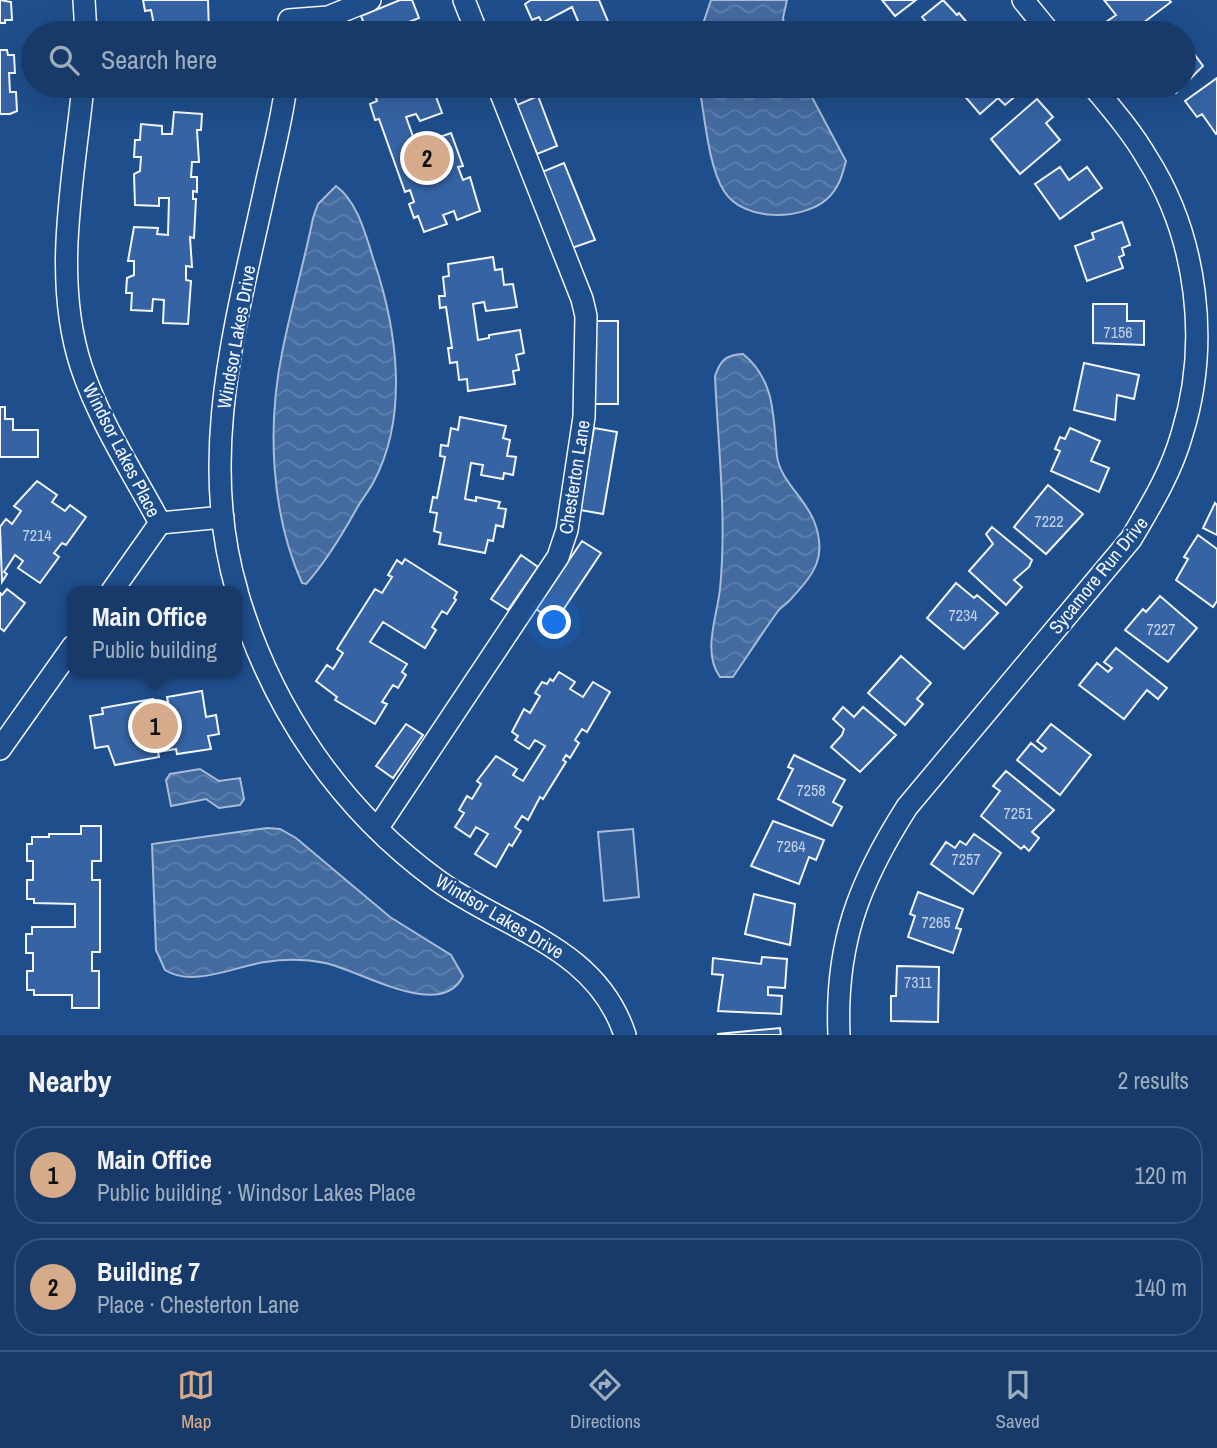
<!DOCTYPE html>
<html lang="en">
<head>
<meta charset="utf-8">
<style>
	:root { --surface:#173a69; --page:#20416f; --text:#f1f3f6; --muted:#9eadc0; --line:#36547d; --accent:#d6ab8b }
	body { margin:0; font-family:"Archivo Narrow",sans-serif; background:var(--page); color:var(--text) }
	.you { position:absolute; left:555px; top:623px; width:24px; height:24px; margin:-18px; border:5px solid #fff; border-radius:50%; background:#1a73e8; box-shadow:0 0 0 10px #1a73e833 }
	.badge { display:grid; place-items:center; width:46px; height:46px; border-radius:50%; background:var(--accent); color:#111; font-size:23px; font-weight:700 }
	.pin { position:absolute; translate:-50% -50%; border:4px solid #fff; box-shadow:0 2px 7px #0006 }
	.popup { position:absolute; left:67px; top:586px; width:175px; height:91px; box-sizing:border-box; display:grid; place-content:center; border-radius:14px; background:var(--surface); filter:drop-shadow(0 2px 5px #0005); font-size:23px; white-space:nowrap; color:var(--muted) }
	.popup b { font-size:26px; color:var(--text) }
	.popup::after { content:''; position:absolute; left:50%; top:100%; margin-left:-14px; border:14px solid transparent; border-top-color:var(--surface) }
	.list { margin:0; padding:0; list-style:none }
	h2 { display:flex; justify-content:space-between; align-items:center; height:91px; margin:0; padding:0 28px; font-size:30px }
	h2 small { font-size:23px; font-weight:400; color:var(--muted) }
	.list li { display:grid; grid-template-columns:46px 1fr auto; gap:21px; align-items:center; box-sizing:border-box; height:98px; margin:0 14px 14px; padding:0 14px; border:2px solid var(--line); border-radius:28px }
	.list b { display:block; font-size:26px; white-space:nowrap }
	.list p { margin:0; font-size:23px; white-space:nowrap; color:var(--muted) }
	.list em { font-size:23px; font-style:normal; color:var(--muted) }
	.icon { flex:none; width:38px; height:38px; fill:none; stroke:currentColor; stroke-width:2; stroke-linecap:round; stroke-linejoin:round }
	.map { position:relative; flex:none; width:1217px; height:1035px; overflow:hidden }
	.search { position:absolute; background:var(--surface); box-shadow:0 7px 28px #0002; left:21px; right:21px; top:21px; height:77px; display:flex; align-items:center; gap:18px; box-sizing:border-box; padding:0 24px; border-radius:38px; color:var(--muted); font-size:26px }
	.sheet { height:315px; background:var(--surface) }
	nav { display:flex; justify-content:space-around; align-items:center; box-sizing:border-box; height:98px; border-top:2px solid var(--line); background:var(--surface); font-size:19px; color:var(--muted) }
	nav a { display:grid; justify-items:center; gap:4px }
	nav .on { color:var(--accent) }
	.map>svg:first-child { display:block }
	.built { fill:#305b95; stroke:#a8bbd7; stroke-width:2 }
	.water { fill:url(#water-waves); stroke:#a8bbd7; stroke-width:2 }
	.building { fill:#3563a3; stroke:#f2f6ff; stroke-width:2 }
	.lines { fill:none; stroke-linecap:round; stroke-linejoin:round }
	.street-casing { stroke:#f2f6ff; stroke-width:24 }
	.street { stroke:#1f4e8c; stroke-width:21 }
	.labels { text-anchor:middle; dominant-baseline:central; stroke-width:5; stroke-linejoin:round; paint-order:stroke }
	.number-label { font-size:16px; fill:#c3d1e8 }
	.street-label { font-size:19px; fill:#f2f6ff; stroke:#1f4e8c }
</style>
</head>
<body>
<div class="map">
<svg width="1217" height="1035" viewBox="0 0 1217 1035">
	<defs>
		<pattern id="water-waves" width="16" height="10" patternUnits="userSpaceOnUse" patternTransform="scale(1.75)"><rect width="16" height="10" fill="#446ba0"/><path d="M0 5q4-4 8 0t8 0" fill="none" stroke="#5f81ae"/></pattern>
	</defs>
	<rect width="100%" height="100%" fill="#1f4e8c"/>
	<path class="built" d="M633 829 639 897 604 901 598 832Z"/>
	<path class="water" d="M711 0H787L783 18 786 33H700Z
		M699 86H806L846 161C842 176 839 188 827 199 802 221 743 222 724 191 708 166 705 116 699 86Z
		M336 186C358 202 366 236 374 261 397 329 409 415 374 481 369 491 362 499 357 508 342 535 326 562 306 584L302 583C271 514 267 427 282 353 291 307 304 263 313 218L318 204Z
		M743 354C776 381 773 417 777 456 780 480 805 498 814 521 828 557 814 574 790 600 787 604 781 607 778 611 763 632 748 655 733 677H720C702 652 717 617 720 589 727 518 718 446 715 376 721 359 726 355 743 354Z
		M200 769 219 781 240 778 244 799 240 805 219 808 206 799 171 806 166 780 170 774Z
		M267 828 280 829 296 838 390 917 451 955 463 976C441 1022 360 970 325 963 306 959 284 959 265 962 236 966 193 988 165 970L156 950 152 844Z"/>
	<path class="building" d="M0 0 11 2 12 20H5V23H0Z
		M143 0H208L209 33H162L160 24 154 25 151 10 145 11Z
		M400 0H412L419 18 381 33H368L361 16Z
		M531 0H599L612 31 617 29 619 33H583L572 7 542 23 539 17 532 20 525 4Z
		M882 0H916L895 16Z
		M943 0 957 15 959 13 976 33H935L922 17Z
		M1104 0H1169L1171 2 1143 23 1148 31 1145 33H1115L1106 22 1116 15Z
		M1184 40 1203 66 1176 93 1171 86H1184Z
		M0 50H7L8 55H14L15 73H9L10 92H16L17 111 10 114H0Z
		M1217 78V133L1216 134 1202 114 1197 117 1185 101Z
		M364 86H432L442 113 420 121 416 114 406 117 418 150 430 146 428 141 451 133 463 166 458 167 463 180 470 177 480 211 457 220 454 211 443 215 447 224 424 232 418 216 414 218 409 204 414 202 410 190 405 192 379 119 375 120 370 104 377 101 373 89 365 91Z
		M956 86H1024L1025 88 1005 105 998 98 980 114Z
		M538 96 557 146 537 154 517 105Z
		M1037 99 1053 117 1046 123 1060 140 1020 174 991 139Z
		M174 112 202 114 201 130H197L199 162H192L191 177H197V192L193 191V199H196L194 238 190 237 192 267 186 266V280L191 281 188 324 163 323 164 300 153 299 152 311 131 310 132 293H126L127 278 134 275V261H128L134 227 158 228 157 234 168 235 169 198H159V206L135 205 134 174 140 171 141 157H134L135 140H140L141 124 162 126V134H172Z
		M564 163 595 240 572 248 542 172Z
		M1060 167 1069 180 1087 167 1102 188 1060 219 1035 184Z
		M1122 222 1130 245 1122 248 1124 255 1119 257 1123 268 1087 281 1075 246 1094 239 1092 233Z
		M493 257 495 270 502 269 504 285 513 284 517 307 486 311 484 302 473 304 478 340 489 338V335L520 330 524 353 516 355 519 370 513 371 515 384 468 391 467 379 459 380 457 362 450 363 448 348H452L446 307 440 308 439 296H445L443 277 449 276 448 264Z
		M1093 304H1127V321H1144V345L1093 343Z
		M595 321H618V404H594Z
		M1084 363 1139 375 1134 399 1117 395 1115 420 1074 410Z
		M0 407H5V419H13V430H38V457H0Z
		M460 417 506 426 503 438 510 440 507 456 516 457 513 475 504 473 503 479 481 475 483 465 471 463 465 499 476 501V497L500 502 498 508 506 509 503 527 496 525 493 541 488 540 485 553 439 544 441 533 434 531 437 513 430 512 433 497 437 498 445 457 440 456 441 445 448 446 451 428 458 430Z
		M594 428 617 432 603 514 580 510Z
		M1070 428 1100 441 1091 461 1109 468 1099 492 1051 471 1060 451 1055 449 1060 437 1065 439Z
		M37 481 57 495 52 502 65 511 70 505 86 517 66 545 62 543 54 553 59 557 40 583 18 568 23 561 15 555 4 572 7 574 2 582 0 527 6 519 12 524 21 511 14 506Z
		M1048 485 1083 514 1046 554 1014 527Z
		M1215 503 1217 505V535L1203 528Z
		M992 527 1032 560 1029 567 1014 580 1022 587 1006 605 969 571 993 544 986 534Z
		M1198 535 1217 549V601L1213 607 1176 580 1188 559 1184 557Z
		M582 541 601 553 555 622 536 609Z
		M521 555 538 567 508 610 491 599Z
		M405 559 457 592 454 598 456 600 447 614 442 611 432 627 436 630 425 648 383 622 370 642 407 664 402 672 406 675 398 688 393 685 382 702 387 704 375 724 335 700 337 697 316 681 327 665 333 669 343 653 337 649 375 589 382 593 392 577 388 575 397 560 402 564Z
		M956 583 974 598 977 595 998 613 964 649 927 618Z
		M7 589 25 603 4 631 0 628V593L2 595Z
		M1160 596 1197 628 1168 662 1125 630 1143 609 1146 612Z
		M1116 648 1167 688 1158 699 1147 690 1124 719 1079 685 1097 663 1108 672 1112 668 1104 662Z
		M901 656 931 683 917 699 923 704 905 725 868 693Z
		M559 672 575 682 570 689 583 697 593 682 610 692 587 732 582 729 575 740 579 743 570 758 566 755 563 760 566 762 543 799 540 797 528 820 522 816 515 827 521 831 512 846 509 844 496 867 475 854 488 834 476 827 470 837 455 827 464 813 459 810 467 796 472 799 481 784 477 781 496 756 517 769 513 775 523 781 545 746 535 740 529 749 515 740 518 736 512 732 524 709 530 713 540 696 535 693 542 682 547 684 550 679 553 681Z
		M202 691 206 717 216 715 219 734 208 736 211 749 177 754 176 749 158 752 159 757 115 765 108 746 95 748 90 716 103 714 102 708 153 699 154 704 168 702 167 697Z
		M843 707 854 717 863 707 896 735 860 772 831 747 842 735 844 729 833 719Z
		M406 724 423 735 393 778 376 766Z
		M1051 724 1091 755 1060 795 1017 760 1031 743 1042 752 1046 748 1037 741Z
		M794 755 845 780 833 802 842 807 832 826 778 799 793 769 788 767Z
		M1006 771 1054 810 1032 832 1039 838 1029 851 1024 846 1021 849 981 816 1000 791 993 786Z
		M773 821 824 840 816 860 809 857 799 884 751 866Z
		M81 826H101V861H92V880H100V952H92V971H99V1008H72V995H34V990H27V971H33V953H26V934H32V927H75V904L34 903V899H27V880H33V861H27V844H32V837H49V834H81Z
		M974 834 1001 853 973 894 931 864 946 842 955 848 960 841 966 845Z
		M918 892 963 909 956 928 961 929 953 953 908 937 915 916 910 914Z
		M754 894 795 904 790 945 745 934Z
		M762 957 787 959 785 988 768 987V995L782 996 781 1014 718 1011 723 975 712 974 713 958 761 964Z
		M897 966 939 967 938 1022 891 1021V996H896Z
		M780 1028 781 1035H718V1034Z"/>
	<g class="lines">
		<g class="street-casing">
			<path id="street" d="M84 0 86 33
				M464 0 477 33
				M1023 0 1050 33
				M289 20 328 17 370 0
				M83 86C74 177 52 277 81 366 99 421 133 473 160 523
				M160 523 223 517
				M112 591 160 523
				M237 591C196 453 238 316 267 180 274 149 282 118 286 86
				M237 592C271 708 339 808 437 880 506 930 596 946 625 1035
				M0 749 73 646
				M377 829 558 557 567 530 584 417 586 316 582 299 498 86
				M839 1035C835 944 859 882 907 807L1131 539C1151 505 1171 473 1182 434 1210 344 1198 238 1147 158 1132 132 1112 109 1093 86"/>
		</g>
		<use href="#street" class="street"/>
	</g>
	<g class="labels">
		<g class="number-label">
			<text x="1118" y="332">7156</text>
			<text x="1049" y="521">7222</text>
			<text x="37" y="535">7214</text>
			<text x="963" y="615">7234</text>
			<text x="1161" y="629">7227</text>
			<text x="811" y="790">7258</text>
			<text x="1018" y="813">7251</text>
			<text x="791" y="846">7264</text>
			<text x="966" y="859">7257</text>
			<text x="936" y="922">7265</text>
			<text x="918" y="982">7311</text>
		</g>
		<g class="street-label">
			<text transform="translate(236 337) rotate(-80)">Windsor Lakes Drive</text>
			<text transform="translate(122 450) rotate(63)">Windsor Lakes Place</text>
			<text transform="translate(574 477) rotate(-81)">Chesterton Lane</text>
			<text transform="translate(1098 575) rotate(-51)">Sycamore Run Drive</text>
			<text transform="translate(500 916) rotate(31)">Windsor Lakes Drive</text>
		</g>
	</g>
</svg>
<div class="you"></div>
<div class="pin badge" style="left:155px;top:726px">1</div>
<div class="popup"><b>Main Office</b>Public building</div>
<div class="pin badge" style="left:427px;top:158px">2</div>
<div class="search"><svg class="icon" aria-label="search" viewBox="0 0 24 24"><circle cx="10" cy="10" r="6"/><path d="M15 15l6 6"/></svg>Search here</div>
</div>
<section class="sheet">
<h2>Nearby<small>2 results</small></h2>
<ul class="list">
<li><span class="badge">1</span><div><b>Main Office</b><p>Public building · Windsor Lakes Place</p></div><em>120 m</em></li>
<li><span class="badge">2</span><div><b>Building 7</b><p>Place · Chesterton Lane</p></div><em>140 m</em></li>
</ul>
</section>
<nav>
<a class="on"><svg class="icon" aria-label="map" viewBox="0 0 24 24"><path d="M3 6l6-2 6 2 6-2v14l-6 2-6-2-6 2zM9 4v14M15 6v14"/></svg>Map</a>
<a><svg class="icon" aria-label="directions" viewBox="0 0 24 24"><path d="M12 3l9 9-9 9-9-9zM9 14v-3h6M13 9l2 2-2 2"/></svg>Directions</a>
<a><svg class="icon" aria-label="saved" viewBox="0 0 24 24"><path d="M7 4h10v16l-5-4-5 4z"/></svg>Saved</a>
</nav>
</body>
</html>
